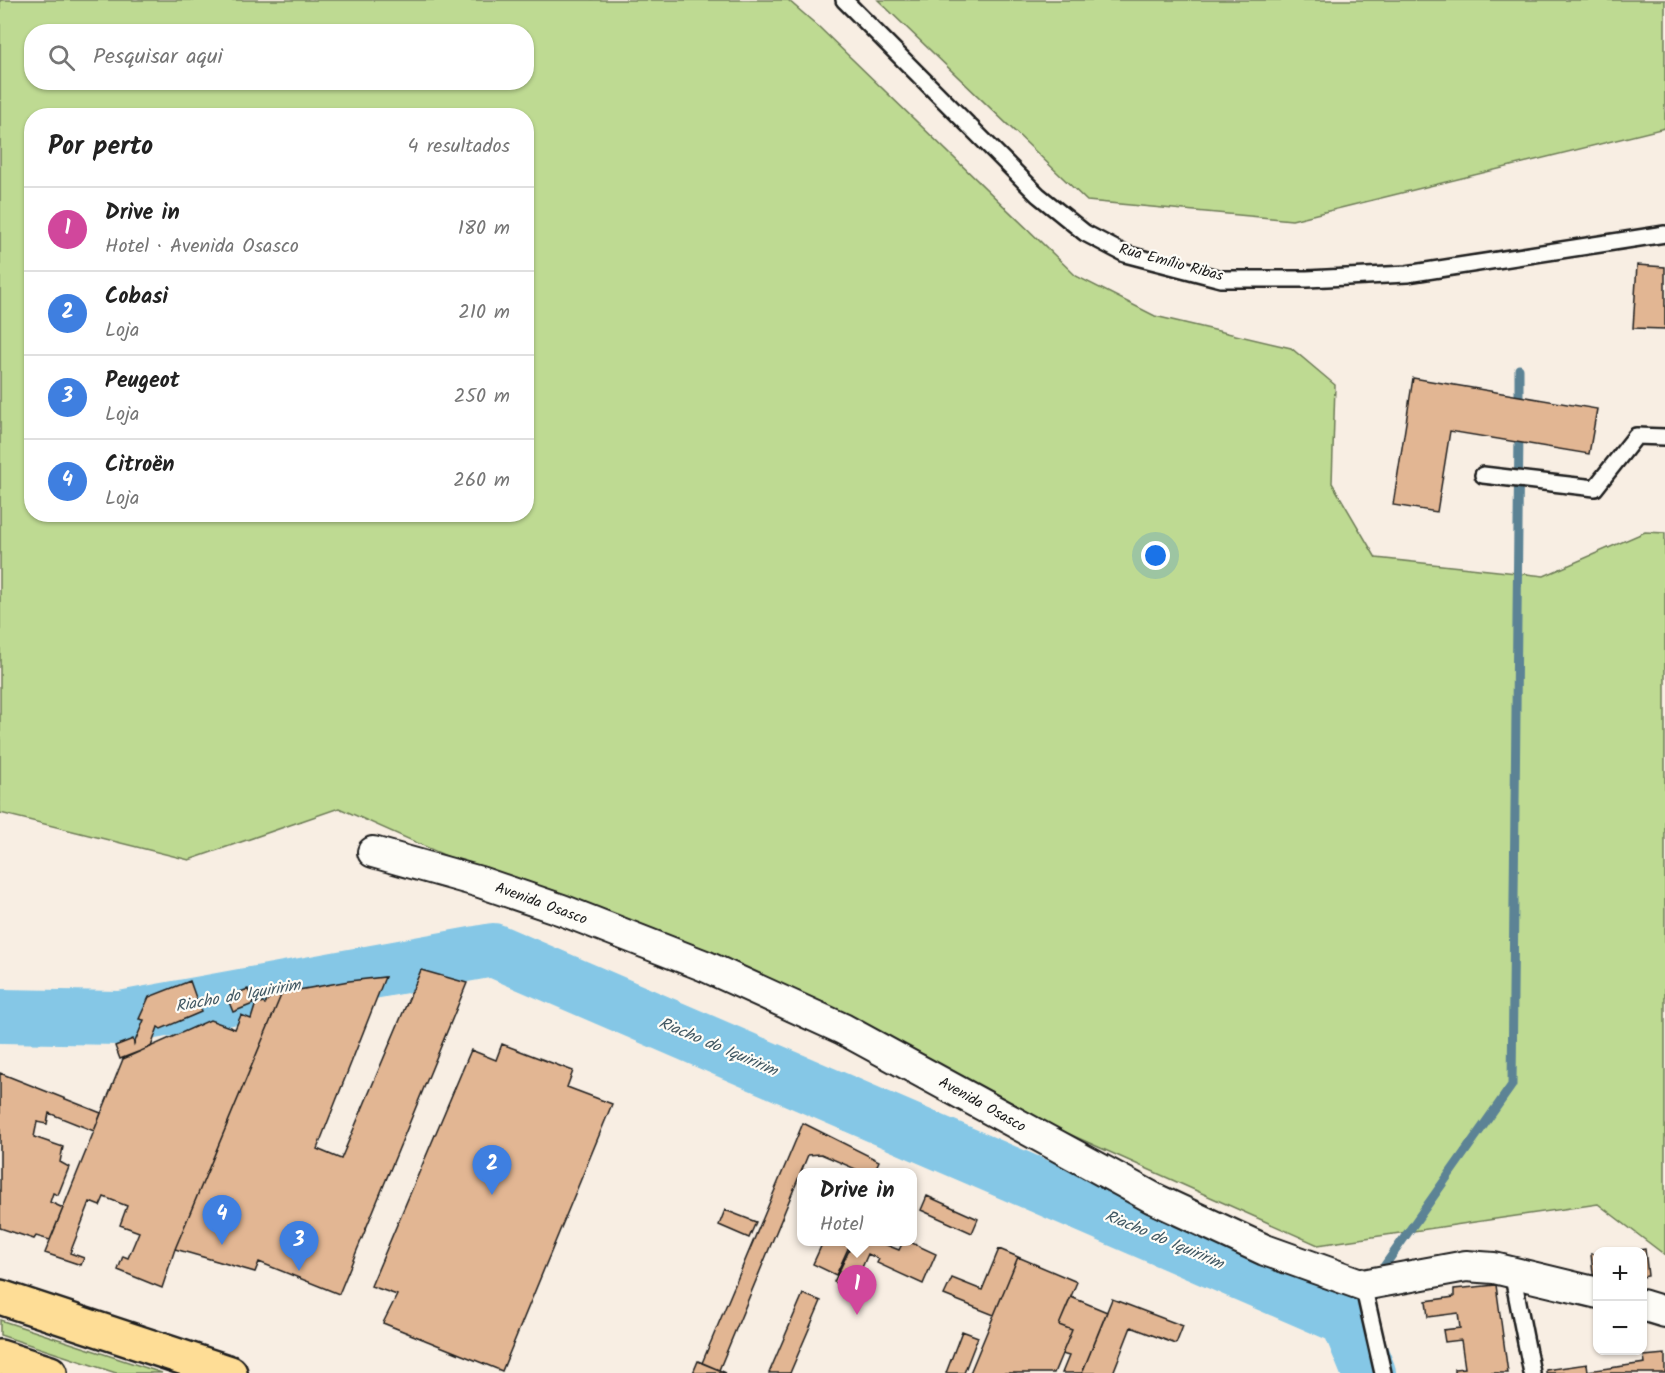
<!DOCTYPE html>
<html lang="pt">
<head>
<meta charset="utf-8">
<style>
	:root { --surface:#fff; --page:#f2f2f2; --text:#222; --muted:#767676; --line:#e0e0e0; --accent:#111827 }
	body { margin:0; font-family:Kalam,sans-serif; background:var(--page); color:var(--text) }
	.controls { position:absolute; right:18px; bottom:18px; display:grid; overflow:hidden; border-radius:12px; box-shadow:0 2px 4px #0004 }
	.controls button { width:54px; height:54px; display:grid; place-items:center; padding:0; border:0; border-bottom:2px solid var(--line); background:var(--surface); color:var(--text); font:30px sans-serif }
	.you { position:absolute; left:1156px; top:556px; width:21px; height:21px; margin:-15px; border:4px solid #fff; border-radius:50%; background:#1a73e8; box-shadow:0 0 0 9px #1a73e833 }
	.badge { display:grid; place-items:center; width:39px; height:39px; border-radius:50%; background:var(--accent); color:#fff; font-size:20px; font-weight:700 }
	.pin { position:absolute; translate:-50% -50px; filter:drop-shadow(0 2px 3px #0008) }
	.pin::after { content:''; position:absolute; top:32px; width:21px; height:18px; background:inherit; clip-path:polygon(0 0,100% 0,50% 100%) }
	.popup { position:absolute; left:797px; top:1168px; width:120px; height:78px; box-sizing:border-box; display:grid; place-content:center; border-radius:12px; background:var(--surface); filter:drop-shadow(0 2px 4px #0005); font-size:20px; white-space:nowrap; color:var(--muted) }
	.popup b { font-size:22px; color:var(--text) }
	.popup::after { content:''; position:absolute; left:50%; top:100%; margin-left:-12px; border:12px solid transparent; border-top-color:var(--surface) }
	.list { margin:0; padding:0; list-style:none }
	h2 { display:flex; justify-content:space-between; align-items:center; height:78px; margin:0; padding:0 24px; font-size:26px }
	h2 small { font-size:20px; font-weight:400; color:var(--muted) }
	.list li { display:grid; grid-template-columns:39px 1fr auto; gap:18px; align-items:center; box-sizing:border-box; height:84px; padding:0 24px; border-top:2px solid var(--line) }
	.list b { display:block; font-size:22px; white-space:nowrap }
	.list p { margin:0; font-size:20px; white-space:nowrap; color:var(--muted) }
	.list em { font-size:20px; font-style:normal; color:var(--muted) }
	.icon { flex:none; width:33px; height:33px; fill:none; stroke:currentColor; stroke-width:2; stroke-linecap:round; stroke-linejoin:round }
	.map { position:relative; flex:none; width:1665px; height:1373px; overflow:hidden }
	.search { position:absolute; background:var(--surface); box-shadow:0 2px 4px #0004; left:24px; top:24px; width:510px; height:66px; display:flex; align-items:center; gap:15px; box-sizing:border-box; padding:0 21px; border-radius:24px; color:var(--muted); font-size:22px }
	.panel { position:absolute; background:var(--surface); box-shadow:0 2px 4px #0004; left:24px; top:108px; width:510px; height:414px; border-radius:24px }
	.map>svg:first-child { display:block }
	.green { fill:#beda92; stroke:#6d7b57; stroke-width:1.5; fill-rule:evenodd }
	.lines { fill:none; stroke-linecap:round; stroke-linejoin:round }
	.stream { stroke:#5b8395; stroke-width:9 }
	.river { stroke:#85c7e6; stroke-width:54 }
	.building { fill:#e2b693; stroke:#1c1c1c; stroke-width:1.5 }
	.service-casing { stroke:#1c1c1c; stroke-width:20 }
	.minor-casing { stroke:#1c1c1c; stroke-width:34 }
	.primary-casing { stroke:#1c1c1c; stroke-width:38 }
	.service { stroke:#fdfcf7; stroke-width:15 }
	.minor { stroke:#fdfcf7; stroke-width:30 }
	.primary { stroke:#fedd96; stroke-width:33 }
	.labels { text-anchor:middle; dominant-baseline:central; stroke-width:4.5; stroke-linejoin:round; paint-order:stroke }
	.street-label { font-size:15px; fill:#1c1c1c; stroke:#fdfcf7 }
	.water-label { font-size:16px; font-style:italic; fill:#415863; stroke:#fdfcf7 }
</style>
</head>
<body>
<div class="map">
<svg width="1665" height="1373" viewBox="0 0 1665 1373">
	<rect width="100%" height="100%" fill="#f8eee3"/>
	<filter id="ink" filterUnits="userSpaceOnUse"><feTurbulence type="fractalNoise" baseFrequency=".0167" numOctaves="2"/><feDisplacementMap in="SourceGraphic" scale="12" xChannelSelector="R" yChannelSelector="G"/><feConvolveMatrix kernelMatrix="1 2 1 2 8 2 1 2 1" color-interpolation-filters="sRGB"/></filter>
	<g filter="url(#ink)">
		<path class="green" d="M0 0H788L819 27 1076 276 1155 316 1291 348 1335 385 1332 483 1376 558 1544 576 1645 532 1665 533V1255L1598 1204 1318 1245 339 808 189 860 0 813ZM32 32H526V82H32ZM32 116H526V514H32Z
			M878 0H1665V128L1292 220 1087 201Z
			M0 1320 162 1373H116L0 1335Z"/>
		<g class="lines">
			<path class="stream" d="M1519 408V369
				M1378 1275 1512 1085 1519 431
				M1347 1319 1365 1294"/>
			<path class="river" d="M0 1016 120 1018 493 950 1347 1319 1369 1373"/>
		</g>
		<path class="building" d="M1637 265 1665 267V329L1633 328Z
			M1413 378 1597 409 1589 454 1450 431 1437 512 1393 505Z
			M421 970 467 983 339 1294 259 1262 255 1272 175 1249 282 993 349 981 385 977 317 1149 341 1159Z
			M190 981 201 1012 161 1029 158 1027 151 1047 120 1059 115 1046 133 1039 134 1044 144 1020 139 1019 149 997Z
			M248 989 253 1004 233 1012 227 997Z
			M282 993 175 1249 162 1288 118 1270 123 1256 128 1258 139 1232 120 1225 127 1206 104 1197 100 1206 90 1202 70 1253 84 1258 81 1265 45 1253 123 1059 210 1020 235 1029 241 1015 251 1019 256 1003 260 1002 265 1004 268 999Z
			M502 1044 573 1071 567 1087 612 1104 502 1371 383 1323 397 1295 371 1286 471 1050 496 1060Z
			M0 1073 101 1113 94 1131 49 1113 47 1124 37 1122 34 1137 63 1147 60 1162 69 1167 58 1195 53 1193 50 1202 63 1208 50 1240 36 1236 34 1239 0 1228Z
			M803 1123 879 1161 874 1172H857L858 1170 821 1154 808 1155 719 1370 702 1363Z
			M927 1196 978 1219 972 1233 921 1210Z
			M725 1210 756 1222 749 1238 719 1225Z
			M823 1242H851L836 1275 813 1264Z
			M853 1242H879L899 1250 903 1242H910L936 1254 923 1284 877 1263 879 1259 868 1254 852 1290 834 1282Z
			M999 1249 1018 1257 994 1315 944 1295 952 1278 982 1290Z
			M1645 1249 1648 1276 1642 1277V1252H1622Z
			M1591 1254H1598V1281L1594 1282Z
			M1018 1257 1077 1282 1059 1325 1072 1330 1054 1373H970Z
			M1496 1285 1508 1373H1455V1369L1465 1368 1461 1340 1445 1342 1443 1330 1460 1328 1458 1313 1428 1317 1426 1301 1454 1297V1289Z
			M803 1294 821 1301 790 1373H769Z
			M1071 1297 1107 1312 1082 1373H1062L1069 1356 1062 1354 1072 1330 1059 1325Z
			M1112 1299 1183 1326 1176 1344 1131 1327 1113 1373H1082Z
			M962 1331 978 1337 964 1373H946Z
			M1665 1354V1373H1546V1370L1587 1364 1588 1371 1645 1363 1644 1356Z
			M698 1361 726 1373H693Z"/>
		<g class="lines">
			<g class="service-casing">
				<path id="service" d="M844 0 1038 195 1085 233 1125 254 1221 279H1307L1407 274 1665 234
					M1483 475 1595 488 1636 436 1665 437
					M1512 1272 1532 1373
					M1363 1285 1383 1373"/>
			</g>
			<g class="minor-casing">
				<path id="minor" d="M373 852 480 882 562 910 705 966 843 1029 1153 1198 1265 1250 1363 1285 1466 1266 1494 1268 1598 1293
					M1642 1305 1665 1312"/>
			</g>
			<g class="primary-casing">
				<path id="primary" d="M0 1297 230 1373
					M0 1357 50 1373"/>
			</g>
			<use href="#service" class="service"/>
			<use href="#minor" class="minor"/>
			<use href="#primary" class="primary"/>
		</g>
	</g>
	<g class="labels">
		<g class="street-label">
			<text transform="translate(1171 263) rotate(15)">Rua Emílio Ribas</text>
			<text transform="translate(541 904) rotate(20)">Avenida Osasco</text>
			<text transform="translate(982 1105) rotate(29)">Avenida Osasco</text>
		</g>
		<g class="water-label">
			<text transform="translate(238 996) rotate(-10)">Riacho do Iquiririm</text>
			<text transform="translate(718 1047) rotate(23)">Riacho do Iquiririm</text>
			<text transform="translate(1164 1240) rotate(23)">Riacho do Iquiririm</text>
		</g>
	</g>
</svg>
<div class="controls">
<button>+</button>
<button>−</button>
</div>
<div class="you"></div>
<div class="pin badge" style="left:857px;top:1315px;background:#d1479c">1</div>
<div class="popup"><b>Drive in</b>Hotel</div>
<div class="pin badge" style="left:492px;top:1195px;background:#3f7fe0">2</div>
<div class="pin badge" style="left:299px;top:1271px;background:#3f7fe0">3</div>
<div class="pin badge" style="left:222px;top:1245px;background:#3f7fe0">4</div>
<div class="search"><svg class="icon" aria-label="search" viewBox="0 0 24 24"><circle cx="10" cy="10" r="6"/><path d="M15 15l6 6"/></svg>Pesquisar aqui</div>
<section class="panel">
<h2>Por perto<small>4 resultados</small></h2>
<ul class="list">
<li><span class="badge" style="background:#d1479c">1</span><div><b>Drive in</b><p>Hotel · Avenida Osasco</p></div><em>180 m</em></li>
<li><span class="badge" style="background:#3f7fe0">2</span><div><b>Cobasi</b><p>Loja</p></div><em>210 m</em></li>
<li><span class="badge" style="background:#3f7fe0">3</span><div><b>Peugeot</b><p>Loja</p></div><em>250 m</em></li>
<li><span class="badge" style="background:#3f7fe0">4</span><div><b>Citroën</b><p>Loja</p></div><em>260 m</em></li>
</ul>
</section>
</div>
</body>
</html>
